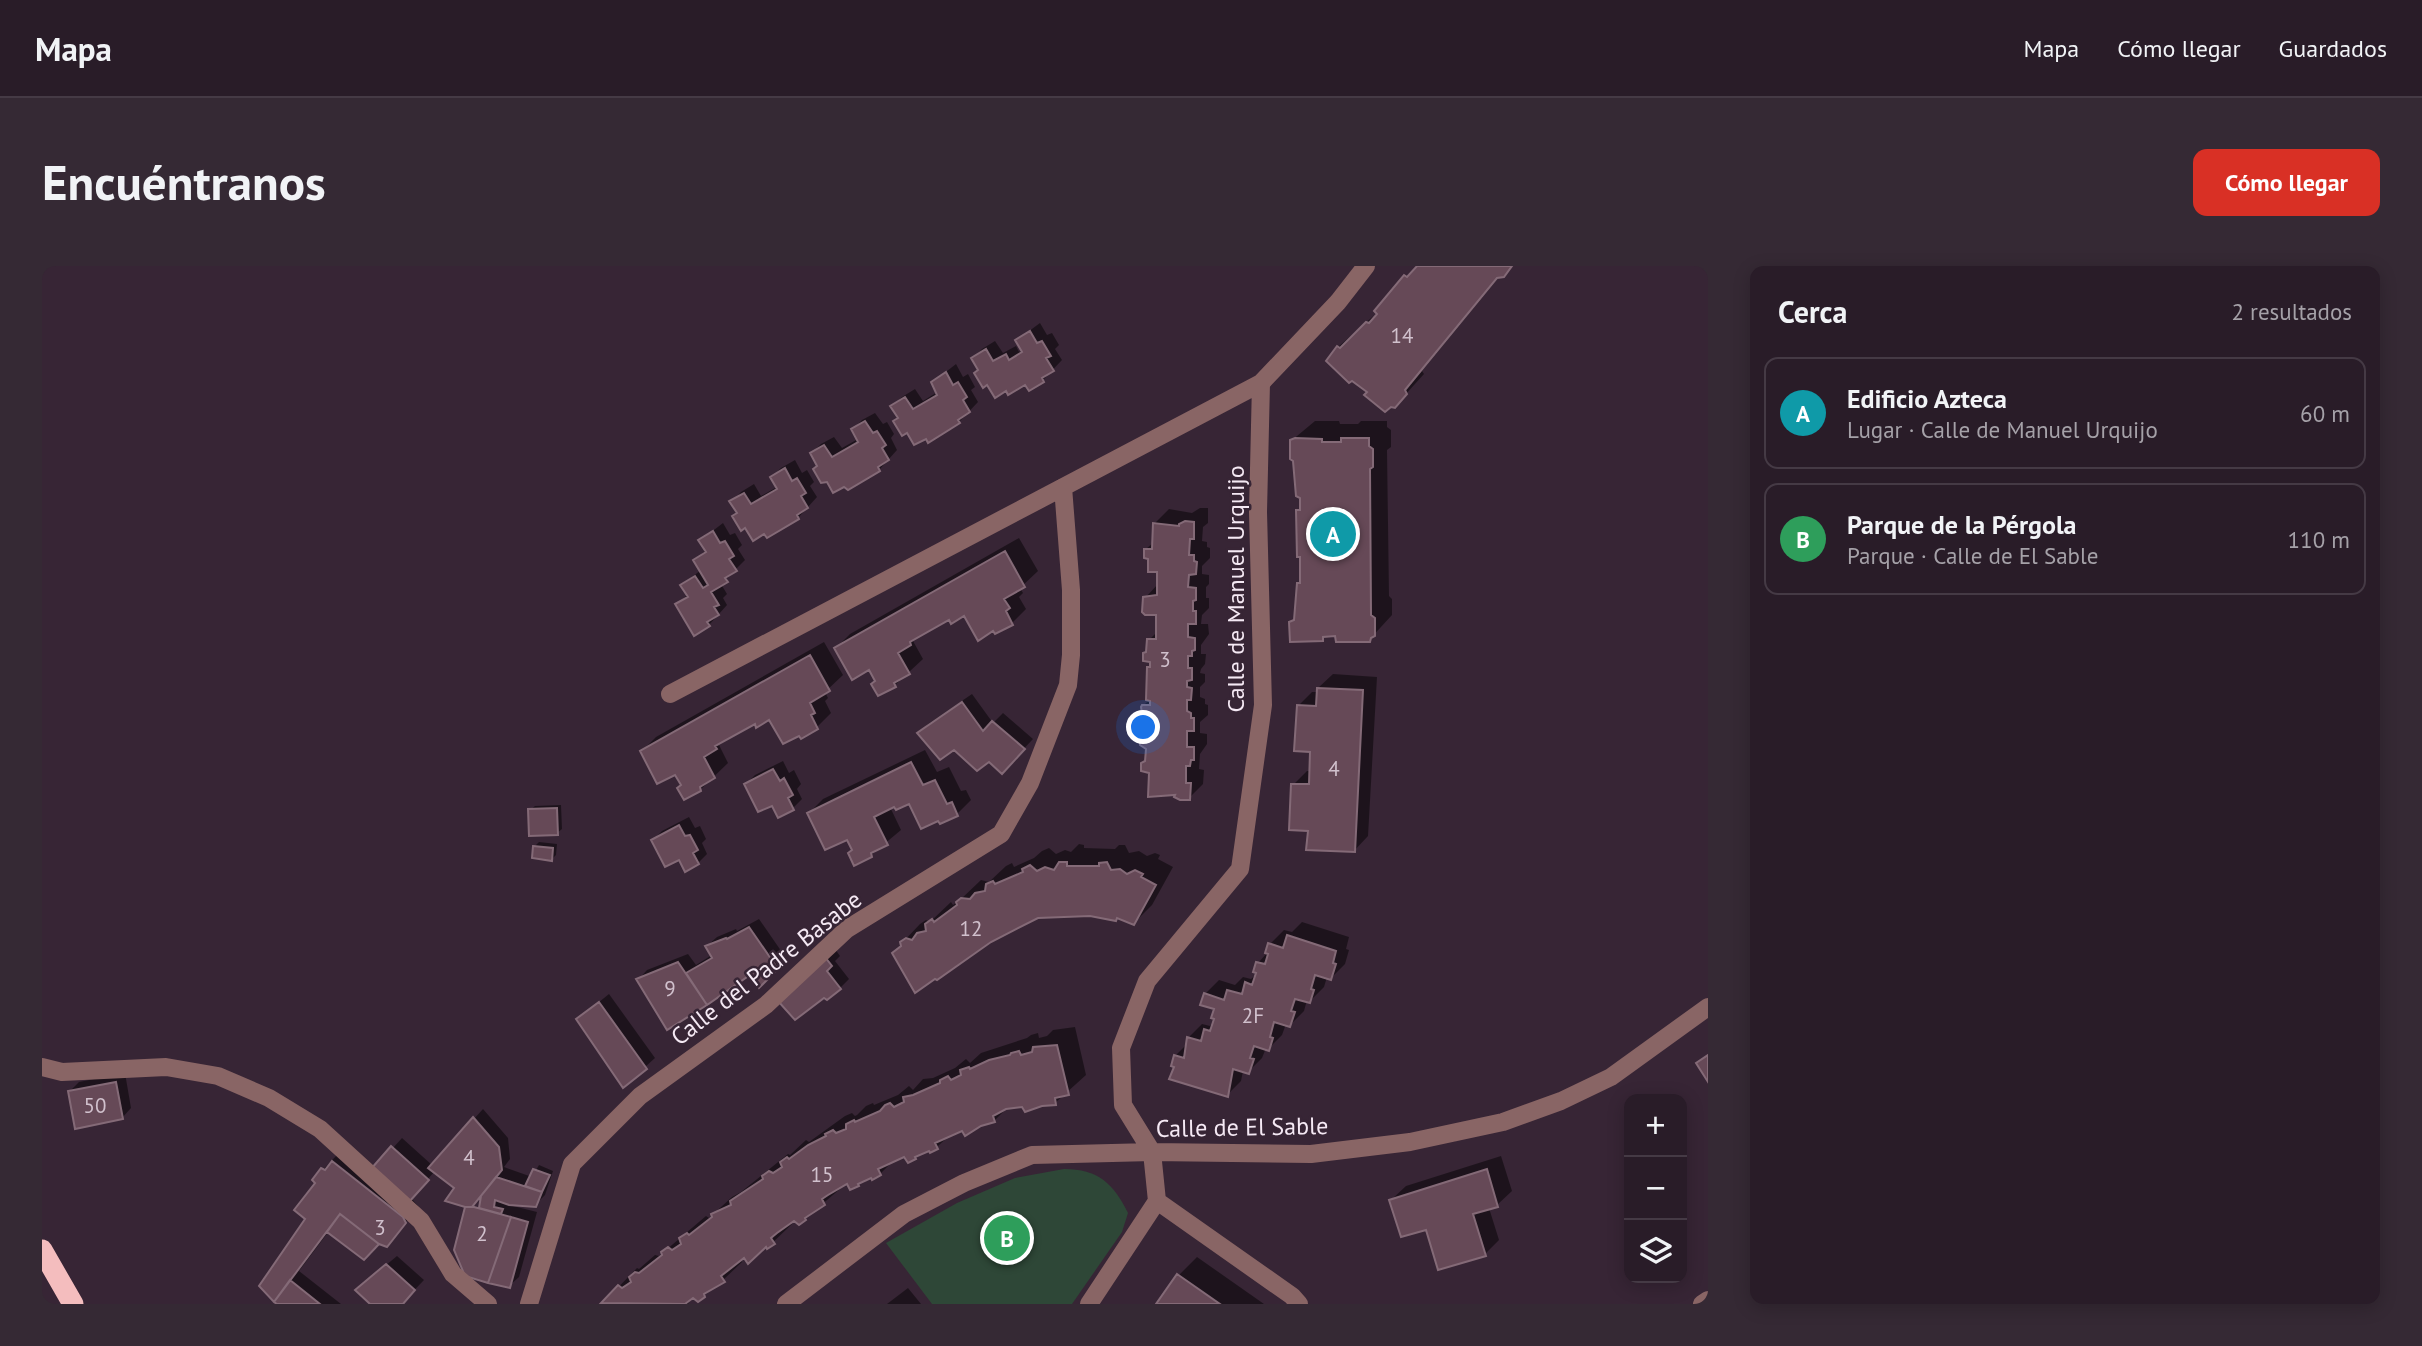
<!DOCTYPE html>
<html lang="es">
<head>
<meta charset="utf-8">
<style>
	:root { --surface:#291c28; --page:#352934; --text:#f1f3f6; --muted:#a5a1a8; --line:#453a45; --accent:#d93025 }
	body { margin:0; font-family:"PT Sans",sans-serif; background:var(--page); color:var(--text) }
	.controls { position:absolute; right:21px; bottom:21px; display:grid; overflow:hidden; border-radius:14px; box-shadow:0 4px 18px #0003 }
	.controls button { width:63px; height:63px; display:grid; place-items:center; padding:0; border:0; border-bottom:2px solid var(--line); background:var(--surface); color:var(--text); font:35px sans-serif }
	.you { position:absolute; left:1102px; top:462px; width:24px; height:24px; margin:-18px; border:5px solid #fff; border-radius:50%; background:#1a73e8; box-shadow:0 0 0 10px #1a73e833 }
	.badge { display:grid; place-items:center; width:46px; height:46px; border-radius:50%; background:var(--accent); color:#fff; font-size:23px; font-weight:700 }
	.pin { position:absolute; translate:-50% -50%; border:4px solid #fff; box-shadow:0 2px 7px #0006 }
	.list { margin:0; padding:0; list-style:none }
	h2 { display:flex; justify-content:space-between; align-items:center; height:91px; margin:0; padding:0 28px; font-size:30px }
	h2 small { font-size:23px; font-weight:400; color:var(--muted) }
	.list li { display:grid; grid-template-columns:46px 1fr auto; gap:21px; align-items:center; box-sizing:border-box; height:112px; margin:0 14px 14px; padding:0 14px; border:2px solid var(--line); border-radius:14px }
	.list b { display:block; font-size:26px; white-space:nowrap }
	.list p { margin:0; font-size:23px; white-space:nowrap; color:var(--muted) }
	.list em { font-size:23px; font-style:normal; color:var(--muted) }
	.icon { flex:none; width:38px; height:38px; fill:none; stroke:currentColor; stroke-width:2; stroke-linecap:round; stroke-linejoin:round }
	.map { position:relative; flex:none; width:1666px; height:1038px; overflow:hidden; border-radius:14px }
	header { display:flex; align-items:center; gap:42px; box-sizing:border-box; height:98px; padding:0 35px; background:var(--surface); border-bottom:2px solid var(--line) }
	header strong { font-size:33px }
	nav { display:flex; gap:38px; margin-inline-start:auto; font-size:24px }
	.intro { display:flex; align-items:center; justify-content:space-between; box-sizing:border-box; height:168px; padding:0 42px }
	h1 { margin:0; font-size:49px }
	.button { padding:18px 32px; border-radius:14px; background:var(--accent); color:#fff; font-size:24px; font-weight:700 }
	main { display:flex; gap:42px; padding:0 42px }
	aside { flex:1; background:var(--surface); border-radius:14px; box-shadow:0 4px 18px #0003 }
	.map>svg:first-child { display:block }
	.green { fill:#2e4737 }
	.shadow { fill:#0007; fill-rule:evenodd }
	.building { fill:#664957; stroke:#846a77; stroke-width:2 }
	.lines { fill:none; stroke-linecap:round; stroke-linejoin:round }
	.minor { stroke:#896565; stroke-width:18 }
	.highway { stroke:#f4bdbe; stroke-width:21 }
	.labels { text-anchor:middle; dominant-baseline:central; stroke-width:5; stroke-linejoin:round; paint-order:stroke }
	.number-label { font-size:21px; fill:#d1c1cd }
	.street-label { font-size:24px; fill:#f5e9f4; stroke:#372535 }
</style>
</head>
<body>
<header>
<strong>Mapa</strong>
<nav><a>Mapa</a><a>Cómo llegar</a><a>Guardados</a></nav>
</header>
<div class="intro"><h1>Encuéntranos</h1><a class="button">Cómo llegar</a></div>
<main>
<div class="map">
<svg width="1666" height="1038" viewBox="0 0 1666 1038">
	<rect width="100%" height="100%" fill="#372535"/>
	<path class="green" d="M1022 903C1056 903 1071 917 1086 947L1080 966 1030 1038H890L844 977 915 937 973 912Z"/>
	<path class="shadow" d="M1374 0H1471L1458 10 1380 105 1382 108 1353 140 1327 126 1296 81 1336 46Z
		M998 57 1005 69 1010 67 1017 79 1013 83 1020 94 1001 114 987 123 984 117 938 104 931 93 940 83 953 75 961 87 974 80 977 86 981 84 975 74Z
		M914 98 921 111 926 108 933 121 929 124 936 136 917 156 857 152 850 140 860 131 873 123 881 135 897 125 891 116Z
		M833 147 841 158 845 156 852 168 849 172 855 184 837 204 777 200 770 187 779 178 792 171 800 182 816 173 811 163 820 154Z
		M1273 155H1297L1298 158H1316L1319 155H1345V161L1349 164V181L1345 184 1347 330 1350 333V349L1327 374 1294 368 1285 369 1280 373 1249 357 1253 352 1257 318 1260 315 1256 245 1259 241V231L1249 175Z
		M753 194 760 207 765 204 772 216 768 220 775 231 756 252 696 247 690 236 699 226 712 218 719 230 735 221 730 211 739 202Z
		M1158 242H1166V257L1161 261 1160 275 1165 276V281L1168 282V292L1160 300V308L1167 309V318L1164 321V332H1167V342L1160 349 1159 358H1166L1167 368 1159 379V388H1164L1163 398 1159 403 1158 407 1163 408V416L1158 421V431L1163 433V438L1166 439V449L1158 456V467L1165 468V478L1158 488 1157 503 1162 504 1161 518 1147 532 1135 527 1105 493V448L1102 439 1108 433 1107 402 1110 398 1102 387 1106 383 1107 374 1116 365V347L1103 332 1116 318V304L1104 283 1112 276 1113 257 1127 243 1150 247Z
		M681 257 688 269 693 267 700 279 696 283 703 294 679 318 685 328 681 332 685 339 667 359 635 339 646 328 640 319 659 304 653 294 664 284 659 274Z
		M977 272 996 305 978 322 981 327 977 331 984 343 970 357 954 366 922 348 907 352 877 369 871 375 881 393 853 419 835 415 828 402 794 382 808 368Z
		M782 376 801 409 783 426 786 432 783 435 789 447 775 461 760 470 728 452 713 456 677 479 686 497 658 524 640 519 634 507 600 485 614 471Z
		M1291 408 1335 411 1326 570 1312 585 1267 563 1251 519 1265 505H1269L1270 484 1256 440 1270 426H1276V422Z
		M930 428 951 457 961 447 991 473 960 506 947 494 877 467 886 458Z
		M883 484 895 506 907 501 919 525 924 524 929 534 915 548 867 536 852 539 848 541 859 564 829 589 812 584 806 572 767 547 781 533Z
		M741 495 747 507 752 504 759 518 755 523 760 533 751 542 731 537 704 518 713 509Z
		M519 539 520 563 515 567 488 544 493 540Z
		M647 551 653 562 658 560 664 573 660 577 665 588 656 597 637 591 611 574 620 565Z
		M497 576 515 578 514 589 510 593 493 580Z
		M1037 578 1042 579V582L1073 583 1077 579H1083L1087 587 1097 585 1105 590 1113 587 1118 589 1116 593 1131 601 1110 639 1092 657 1075 651 1048 648 996 650 861 679 860 677 878 658 884 654 888 656 909 636 911 639 918 634 939 614 947 616 964 600 970 597 972 601 992 592 1000 585 1007 582 1014 588 1023 584 1029 586Z
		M717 653 744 692 717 719 708 707 626 761 596 714 605 704 646 688 654 699 670 689 665 680 675 671 694 663 695 665Z
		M1260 656 1307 671 1304 683 1307 684 1303 698 1289 712 1285 711 1282 721 1268 735 1265 734 1262 745 1248 759 1244 758 1240 769 1226 783 1224 782 1220 792 1206 806 1201 805 1199 815 1185 829 1134 800 1133 790 1145 778 1146 772 1160 758 1168 760 1174 754V742L1163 728 1177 714 1193 719 1201 711 1209 713 1217 706 1216 697 1225 687 1228 678 1242 664 1250 666Z
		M793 683 798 690 793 695 807 713 798 722 766 709Z
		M567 728 613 792 582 820 536 753Z
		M1033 761 1044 809 1013 837 966 841 952 855 920 862 909 868 895 881 878 887 866 895 863 889 852 894 838 908 821 914 816 919 806 916 763 953H752L748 956 750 958 726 981 724 978 702 990 698 993 700 996 681 1014 662 1029H652L646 1038 561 1037 595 1002 597 1003 613 989 617 990 664 950 667 952 690 931 699 926 746 888 748 889 764 874 767 876 803 850 810 847 813 850 815 849 824 840 831 837 832 839 856 829 867 820 871 824 881 813 891 812 913 802 924 793 928 797 939 787 985 772 989 769 996 767 997 772 1005 770 1011 764Z
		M83 807 89 842 80 852 28 825 37 816Z
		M441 843 466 872 468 893 462 901 490 911 497 899 511 905 503 929 493 939H467L495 946 477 1011 467 1020 415 922 393 905 369 932 377 941 344 979 287 965 257 1005 299 1038H238L265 952 275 917 272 913 295 889 332 903 360 872 390 899ZM442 924 439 944 429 942Z
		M1459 890 1470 925 1455 939 1447 942 1457 974 1443 988 1385 962 1349 934 1364 920Z
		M355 990 382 1014 359 1038H330L325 1015Z
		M1155 991 1222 1038H1116L1137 1009Z
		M866 1022 879 1038H845Z"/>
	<path class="building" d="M1375 0H1470L1462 11 1455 12 1363 124 1365 128 1353 142 1349 141 1343 146 1322 129 1325 126 1310 115 1307 117 1284 95 1295 80 1298 82 1324 56 1327 57 1335 48 1332 45 1362 9 1365 11Z
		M988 65 995 77 1000 75 1009 90 1004 92 1012 105 1000 112 1002 116 987 125 983 119 966 129 964 125 953 132 945 119 941 122 932 107 936 104 929 92 944 83 951 95 964 88 967 94 980 86 973 74Z
		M904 106 911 119 916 116 925 131 921 134 928 146 916 154 918 157 886 177 884 173 872 179 865 167 860 170 851 155 856 152 848 140 863 131 871 143 895 129 889 116Z
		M823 155 831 167 835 165 844 179 840 182 847 194 836 201 838 205 806 224 802 221 791 227 785 216 779 217 771 203 775 200 768 187 782 179 790 191 816 176 809 163Z
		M1253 172 1280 173V176H1299V172H1327V180L1331 183V201L1328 203 1329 349 1333 352V370L1329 372 1328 376H1294L1293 370 1281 371V375L1248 376 1247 356 1252 354 1255 317H1258V291H1255L1254 244H1258V232L1254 230 1251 195 1248 193V174Z
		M743 202 750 215 755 212 764 227 759 230 766 242 755 249 757 253 725 272 722 268 711 275 703 262 699 265 690 250 695 247 687 235 702 227 709 238 735 223 728 211Z
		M1143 255 1152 256V273H1148L1147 289H1152V295L1155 296 1154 308 1147 309 1146 321 1154 322V334L1151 335V345H1154V358H1146V371L1153 372V384L1150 385V390H1146V402H1150V414L1145 415V421L1150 422 1149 434H1145V445L1149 447V452H1152V465H1145V481H1152V494H1149L1148 500H1144V517H1149L1148 534H1138L1132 531 1133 529 1106 531 1107 507 1099 505V497L1103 495 1104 483 1098 479V465L1104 461V449L1100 448 1099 441 1100 439H1108V435L1104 434 1105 401H1108V396L1101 395V387L1104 386 1105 373H1114V349H1103L1100 346 1101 331 1115 329V306H1106V293L1102 292V283H1110L1111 257 1137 260V258Z
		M671 265 678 277 683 275 692 290 687 293 695 305 683 312 686 316 669 326 677 339 672 341 677 349 665 356 668 360 652 370 633 338 646 331 638 319 653 310 661 322 666 319 651 294 664 286 656 274Z
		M963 285 983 321 962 333 968 342 964 345 971 359 953 368 951 365 936 375 922 350 909 358 907 354 868 376 869 379 856 387 868 408 852 417 854 421 836 430 829 418 833 415 827 404 810 414 792 382Z
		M768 389 788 425 768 437 773 447 769 449 776 463 759 473 757 470 741 478 727 454 714 462 713 458 673 480 675 483 662 491 673 512 658 521 659 525 642 534 635 522 639 519 633 509 615 518 598 485Z
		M1275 422 1321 424 1313 586 1264 584 1266 565 1247 564 1249 518H1267L1268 486 1252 485 1255 439 1274 440Z
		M920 436 941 465 950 455 983 483 960 508 947 496 935 505 912 484 898 494 875 467Z
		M869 496 881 519 893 514 905 538 910 536 916 550 898 558 896 555 879 563 867 538 854 544 852 541 832 551 846 579 829 587 830 591 812 600 806 587 810 584 805 574 783 584 765 547Z
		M731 503 738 515 742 512 751 529 746 532 752 544 736 552 730 540 716 546 702 518Z
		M515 542 516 569 487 570 486 543Z
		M637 559 643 570 648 569 656 584 651 587 657 598 643 606 637 594 623 601 609 574Z
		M491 580 511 582 510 595 490 592Z
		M1017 596H1025V600H1057V597L1065 596 1069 604 1078 603 1085 608 1093 604 1101 608 1099 611 1114 619 1092 659 1075 652 1074 655 1048 650 996 652 949 676 895 714 893 713 873 727 850 687 859 680 858 676 864 672 870 674 875 667 884 665 883 658 890 653 892 656 915 639 914 636 919 632 928 633 933 627 943 625 944 618 951 615 953 618 981 606 980 603 988 599 995 605 1003 601 1012 604Z
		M707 661 736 703 717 722 708 709 665 739 644 707 670 692 663 680 684 672 685 673Z
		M1245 669 1294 685 1291 697 1294 698 1289 714 1273 709 1269 723 1272 724 1268 737 1253 733 1249 745 1253 746 1248 761 1232 756 1228 771 1231 772 1227 785 1212 780 1208 792 1212 793 1207 808 1191 803 1186 831 1127 813 1132 801 1129 800 1132 789 1142 792 1145 771 1159 775 1162 763 1168 765 1172 753 1169 752 1172 743 1158 739 1162 727 1182 734 1185 724 1200 728 1203 716 1210 719 1214 707 1211 706 1214 696 1223 698 1226 688 1223 687 1226 677 1241 682Z
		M783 691 790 700 785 705 799 723 785 734 782 732 753 754 736 735Z
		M636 696 665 739 625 764 594 713Z
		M557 736 605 803 581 822 534 753Z
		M1015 779 1027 829 1013 832 1014 839 1000 840 983 846 980 841 964 843 951 850 953 856 939 860 923 870 920 865 893 877 896 883 888 887 887 885 873 891 874 893 866 897 862 891 836 903 839 909 830 914 829 912 816 918 817 920 808 924 805 918 786 929 780 933 783 939 763 952 764 954 757 959 752 955 735 967 729 972 733 978 725 983 724 981 706 998 702 992 679 1010 683 1016 662 1028 663 1031 656 1036 651 1032 643 1038 559 1037 576 1019 580 1022 589 1016 587 1011 593 1006 597 1007 620 989 619 986 626 981 630 984 639 978 637 972 645 967 647 969 670 951 669 948 689 939 688 935 721 913 720 910 727 905 731 907 740 901 738 896 745 891 747 893 766 879 784 870 783 868 791 864 794 867 804 863V858L812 854 813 856 838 845 843 839 848 837 852 841 862 836 861 831 871 829 898 817V814L906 810 909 814 919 809 918 804 927 801 928 803 947 794 968 789 969 787 977 785 979 789 990 786 991 781Z
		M1666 789V816L1654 797Z
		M74 816 81 853 33 863 26 825Z
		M431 851 457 881 460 904 430 941H423L403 935 412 922 386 902Z
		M349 880 387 914 367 936 329 903Z
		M290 895 361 951 364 957 345 981 337 978 298 948 232 1036 217 1020 263 953 252 944 273 917 270 914 279 902 283 904Z
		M491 903 508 909 500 926 483 920Z
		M1445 903 1456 941 1431 948 1444 990 1396 1004 1384 964 1359 971 1347 934Z
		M454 911 500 926 494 941 467 939 453 934 452 941 461 943 459 948 437 942 439 930Z
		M423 941H432L469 951 446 1017 423 1010 412 984Z
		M298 948 337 978 322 994 285 966Z
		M469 951 486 956 468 1022 446 1017Z
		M344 998 373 1024 361 1038H328L313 1024Z
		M1135 1008 1178 1038H1114Z
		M248 1014 278 1038H235L232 1036Z"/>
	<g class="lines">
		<path class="minor" d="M1219 117 1216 246 1221 439 1198 603 1105 715 1079 782 1081 839 1110 886 1115 935 1250 1030 1257 1038
			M628 428 1219 117 1296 36 1324 0
			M0 801 20 806 124 801 176 810 227 832 278 863 379 955 411 1008 446 1038
			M487 1038 530 898 598 830 724 739 805 663 959 568 988 517 1026 419 1029 389V324L1021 221
			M744 1038 862 948 922 917 990 889 1110 886 1269 888 1368 876 1461 856 1519 835 1569 811 1666 741
			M1047 1038 1115 935
			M1660 1038 1666 1034"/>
		<path class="highway" d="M0 984 31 1038"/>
	</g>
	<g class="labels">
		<g class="number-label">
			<text x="1360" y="69">14</text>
			<text x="1123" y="393">3</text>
			<text x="1292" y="502">4</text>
			<text x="929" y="662">12</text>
			<text x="628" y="722">9</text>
			<text x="1211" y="749">2F</text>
			<text x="53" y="839">50</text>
			<text x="427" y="891">4</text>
			<text x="780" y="908">15</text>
			<text x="338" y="961">3</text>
			<text x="440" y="967">2</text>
		</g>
		<g class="street-label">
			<text transform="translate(1193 323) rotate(-90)">Calle de Manuel Urquijo</text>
			<text transform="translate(724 702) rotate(-38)">Calle del Padre Basabe</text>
			<text transform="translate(1200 861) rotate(-1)">Calle de El Sable</text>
		</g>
	</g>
</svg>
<div class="controls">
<button>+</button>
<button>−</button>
<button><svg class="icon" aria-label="layers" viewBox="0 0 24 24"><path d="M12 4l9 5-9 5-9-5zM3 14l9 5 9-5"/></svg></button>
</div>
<div class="you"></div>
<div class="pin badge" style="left:1291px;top:268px;background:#0f9aa8">A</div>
<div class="pin badge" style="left:965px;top:972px;background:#2e9e5b">B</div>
</div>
<aside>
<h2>Cerca<small>2 resultados</small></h2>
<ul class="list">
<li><span class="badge" style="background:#0f9aa8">A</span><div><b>Edificio Azteca</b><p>Lugar · Calle de Manuel Urquijo</p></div><em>60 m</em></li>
<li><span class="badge" style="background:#2e9e5b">B</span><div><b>Parque de la Pérgola</b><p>Parque · Calle de El Sable</p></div><em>110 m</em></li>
</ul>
</aside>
</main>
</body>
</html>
